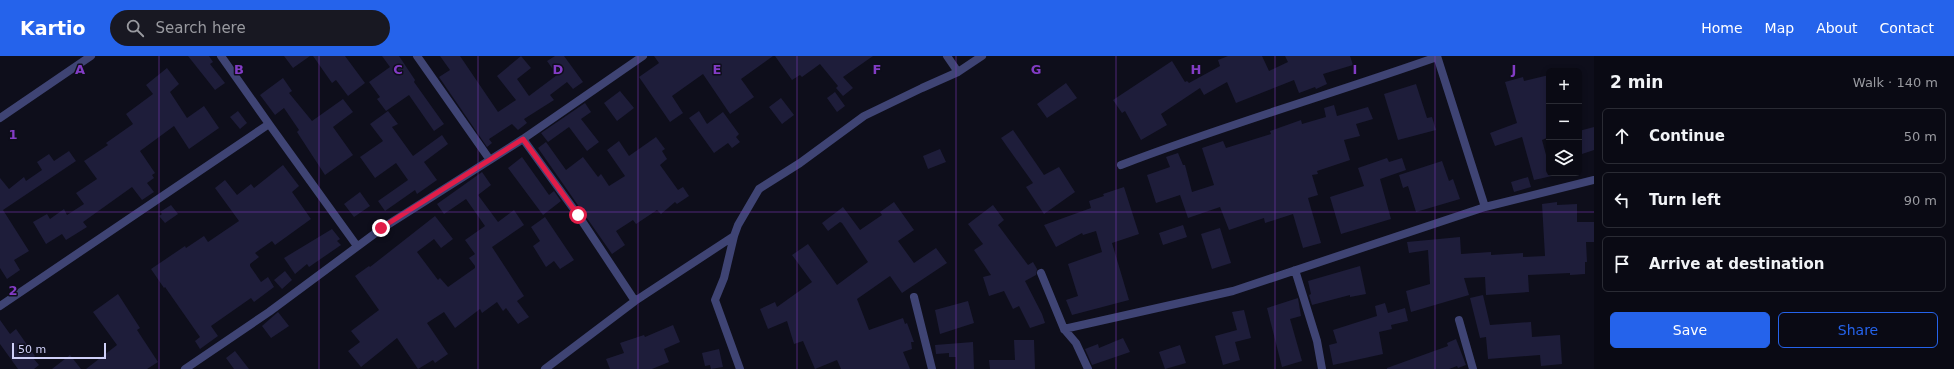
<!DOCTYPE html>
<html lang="en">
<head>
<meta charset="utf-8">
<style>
	:root { --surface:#0a0a14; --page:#181822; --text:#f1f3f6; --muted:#999aa0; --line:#2a2b34; --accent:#2563eb }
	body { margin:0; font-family:"DejaVu Sans",sans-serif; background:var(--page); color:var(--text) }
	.controls { position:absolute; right:12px; top:12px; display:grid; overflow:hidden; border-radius:6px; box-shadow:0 2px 6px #0003 }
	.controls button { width:36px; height:36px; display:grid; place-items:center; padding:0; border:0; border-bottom:1px solid var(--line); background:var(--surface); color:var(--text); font:20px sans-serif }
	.scale { position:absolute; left:12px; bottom:10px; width:94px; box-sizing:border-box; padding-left:4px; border:2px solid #cfd0f8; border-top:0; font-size:11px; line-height:14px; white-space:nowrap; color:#cfd0f8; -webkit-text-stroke:3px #0e0e1b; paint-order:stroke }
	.stop { position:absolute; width:12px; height:12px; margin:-9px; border:3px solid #e11d48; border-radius:50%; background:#fff }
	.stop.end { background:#e11d48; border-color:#fff; box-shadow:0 1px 4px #0008 }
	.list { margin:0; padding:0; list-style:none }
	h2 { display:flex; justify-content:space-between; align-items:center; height:52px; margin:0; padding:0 16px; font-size:17px }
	h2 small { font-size:13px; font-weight:400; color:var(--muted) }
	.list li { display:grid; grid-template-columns:26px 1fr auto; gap:12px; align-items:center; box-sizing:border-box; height:56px; margin:0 8px 8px; padding:0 8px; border:1px solid var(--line); border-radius:6px }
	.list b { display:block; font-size:15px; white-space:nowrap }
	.list em { font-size:13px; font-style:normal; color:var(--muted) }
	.actions { display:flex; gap:8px; padding:12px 16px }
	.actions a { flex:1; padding:9px 0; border:1px solid var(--accent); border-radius:6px; text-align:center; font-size:14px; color:var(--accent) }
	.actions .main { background:var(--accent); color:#fff }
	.icon { flex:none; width:22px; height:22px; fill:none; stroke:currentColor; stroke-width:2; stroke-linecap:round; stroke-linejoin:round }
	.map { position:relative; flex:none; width:1594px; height:313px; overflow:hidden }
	header { display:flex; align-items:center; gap:24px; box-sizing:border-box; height:56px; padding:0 20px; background:var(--accent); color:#fff }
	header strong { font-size:19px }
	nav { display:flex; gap:22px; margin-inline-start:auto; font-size:14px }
	.search { width:280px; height:36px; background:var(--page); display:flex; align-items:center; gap:10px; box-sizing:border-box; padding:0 14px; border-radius:22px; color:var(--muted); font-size:15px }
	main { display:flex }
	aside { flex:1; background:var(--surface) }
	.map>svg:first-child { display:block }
	.building { fill:#1e1d3a }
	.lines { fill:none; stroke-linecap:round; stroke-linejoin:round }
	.minor { stroke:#3f4474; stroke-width:8 }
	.route { stroke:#e11d48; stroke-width:5 }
	.grid { fill:none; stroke:#833cc5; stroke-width:1; stroke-opacity:0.55 }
	.grid-label { font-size:13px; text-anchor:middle; font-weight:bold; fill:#833cc5; stroke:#0e0e1b; stroke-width:3; stroke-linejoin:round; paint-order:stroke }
</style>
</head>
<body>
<header>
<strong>Kartio</strong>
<div class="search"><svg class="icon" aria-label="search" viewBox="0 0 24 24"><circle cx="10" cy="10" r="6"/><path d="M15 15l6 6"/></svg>Search here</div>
<nav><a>Home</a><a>Map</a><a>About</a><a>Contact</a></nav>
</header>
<main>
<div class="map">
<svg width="1594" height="313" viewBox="0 0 1594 313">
	<rect width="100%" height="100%" fill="#0e0e1b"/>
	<path class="building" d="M188 0H209L213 6 210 8 225 27 215 34Z
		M284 0H310L293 12Z
		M313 0H345L365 27 348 40 336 24 332 27Z
		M382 0H399L415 24 414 26 444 68 434 75 409 39 386 55 377 43 380 41 369 26 390 11Z
		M440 0H460L498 56 516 44 497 20 521 0 531 12 517 23 529 40 557 19 547 5 555 0H564L583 26 573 33 567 26 550 39 554 44 524 63 527 67 518 74 512 68 489 83 492 87 487 91 439 21 450 14Z
		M654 0H773L741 23 754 41 730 58 703 18 672 40 683 57 670 66 639 21 659 7Z
		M775 0H873L843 21 853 32 843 40 836 32 838 30 820 8 802 21 800 19 792 24Z
		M1228 0H1262L1269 15 1288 6 1285 0H1350L1353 9 1323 18 1327 28 1316 33 1315 31 1299 37 1294 24 1236 47 1227 26 1204 39 1200 32 1161 58 1167 69 1141 84 1125 55 1122 57 1113 44 1172 5 1185 26 1187 25 1189 27 1220 10 1218 4Z
		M167 12 179 28 170 36 187 62 204 50 219 72 189 93 174 70 140 95 155 117 152 119 154 122 147 127 154 136 142 144 132 131 83 166 87 171 66 184 62 178 46 188 33 166 47 158 50 163 64 153 67 159 84 148 76 137 97 123 84 105 108 89 106 87 133 68 126 58 153 38 146 29Z
		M1549 19V81L1542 84 1549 110V117L1552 120 1534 124 1522 81 1495 90 1490 77 1517 67 1505 26 1523 21 1524 25Z
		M283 22 292 35 289 37 312 65 343 43 353 56 333 71 353 99 325 119 297 76 299 74 284 52 275 59 260 39Z
		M1066 27 1077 42 1047 62 1037 48Z
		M1416 28 1427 62 1432 61 1436 74 1398 84 1384 38Z
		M620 35 634 52 617 65 604 47Z
		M835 36 845 50 837 56 827 42Z
		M781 42 794 59 782 68 769 51Z
		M585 47 591 56 581 63 599 86 587 95 569 71 548 86 541 77Z
		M1334 49 1337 60 1368 51 1373 63 1356 68 1360 80 1344 84 1350 104 1317 115 1318 118 1312 119 1318 139 1308 142 1321 187 1303 192 1293 158 1265 167 1264 162 1229 174 1220 151 1188 162 1180 139 1156 147 1147 119 1170 111 1166 101 1178 97 1183 109H1185L1192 136 1214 129 1202 92 1223 85 1226 92 1271 78 1270 75 1287 69 1301 64 1302 68 1326 61 1324 52Z
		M238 55 247 67 240 73 230 61Z
		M388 55 398 68 392 71 413 100 442 79 448 88 424 106 437 124 417 138 415 134 385 155 378 145 408 124 396 107 375 122 360 101 383 85 370 68Z
		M699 55 707 68 723 56 739 78 736 81 740 86 732 92 728 87 714 97 689 62Z
		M1594 71V94L1579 99V75Z
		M1013 74 1044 119 1059 111 1075 136 1044 158 1026 131 1033 127 1001 82Z
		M656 81 665 93 662 95 667 103 660 109 678 134 683 131 689 140 677 148 675 146 661 158 657 154 636 168 633 164 616 175 625 189 612 198 538 92 546 86 566 114 583 101 598 121 601 118 609 130 625 120 607 94 619 85 629 100Z
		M940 93 946 106 928 113 923 100Z
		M69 95 76 105 3 154 29 195 14 204 20 214 7 223 0 212V122L9 133 24 121 26 125 42 114 37 106 49 98 54 105Z
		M522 101 549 139 554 135 561 145 543 159 508 112Z
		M1387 102 1389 106 1402 102 1406 114 1380 123 1391 163 1341 178 1330 141 1364 130 1358 112Z
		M1442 105 1449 125 1453 123 1460 143 1416 156 1408 130 1403 132 1399 119Z
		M283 109 299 130 292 136 311 163 275 189 272 185 255 197 259 201 250 208V210L261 226 268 221 274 231 254 246 251 242 211 270 218 280 200 293 195 285 200 281 165 231 164 232 151 213 185 190 186 192 204 180 208 186 239 165 215 132 225 124 237 139 251 128 254 132Z
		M482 116 491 129 478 139 498 166 514 154 524 169 492 191 524 240 517 245 529 261 518 268 506 252 503 255 497 246 482 257 480 253 455 272 444 256 427 267 448 298 435 307 433 304 418 313 397 282 361 311 348 295 360 286 351 275 379 254 355 220 369 210 370 211 435 160 453 183 441 192 434 183 417 196 438 224 440 222 448 231 475 212V210L469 202 475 198 465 184 485 170 466 143 444 158 437 148Z
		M1528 121 1531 131 1514 136 1511 126Z
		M1124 131 1139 178 1112 187 1129 244 1072 259 1066 244 1078 240 1068 208 1102 196 1096 175 1083 179 1082 177 1056 191 1044 169 1091 152 1089 145 1104 140 1103 138Z
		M360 136 370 150 354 161 344 148Z
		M894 146 914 174 898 185 914 207 936 192 947 207 902 237 890 220 857 243 869 274 903 262 905 268 907 267 910 275 914 286H911L912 293 903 296 910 313H841L837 304 815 313 803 285 794 288 787 265 768 273 760 253 775 246 777 251 812 226 792 199 808 188 837 229 868 206 842 167 840 166 828 175 822 167 843 151 860 174 882 159 880 156Z
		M1557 146V149L1577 148V166H1594V186H1586L1587 206H1585V218L1570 219V217L1528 219 1529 236 1486 239 1485 221 1464 222 1469 239 1411 256 1406 235 1430 228 1428 194 1409 197 1407 186 1460 181 1461 198 1491 196V199L1523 197V201L1545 200 1542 148Z
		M171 149 178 158 165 167 159 160 162 158 160 156Z
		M993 149 1004 164 998 169 1028 209 1033 206 1037 213 1036 219 1025 225 1042 258 1045 267 1030 272 1019 250 1013 253 1004 235 989 240 983 221 991 219 974 194 983 188 968 168Z
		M545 161 574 204 560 213 554 205 546 211 533 190 540 185 531 171Z
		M1183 169 1187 181 1163 189 1159 177Z
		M1220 172 1231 207 1212 213 1201 178Z
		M332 173 340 183 337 185 341 189 309 211 307 208 295 218 284 202Z
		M1360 210 1366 238 1350 241V239L1312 249 1309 239 1311 238 1308 225Z
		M285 215 292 224 282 233 274 224Z
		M118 238 140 272 137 274 158 306 147 313H86L117 289 93 256Z
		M1483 239 1490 269 1531 266 1532 281 1560 279 1562 308 1541 310 1540 299 1488 303 1486 281 1480 282 1470 242Z
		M1298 242 1301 260 1290 263 1302 305 1282 311 1267 252Z
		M968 245 974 267 940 278 935 254Z
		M1385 247 1388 257 1405 252 1408 265 1391 269 1392 273 1379 276 1383 298 1333 309 1329 289 1337 287 1333 274 1377 260 1375 250Z
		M1244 254 1251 282 1235 286 1240 304 1223 309 1215 280 1237 274 1232 256Z
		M278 256 289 270 271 282 262 270Z
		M0 264 10 278 16 273 35 300 33 302 39 309 34 313H18L0 288Z
		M673 269 680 286 664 293 669 306 652 313H610L606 303 624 297 620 287 644 279 645 281Z
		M1123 282 1130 296 1092 309 1085 293 1098 288 1099 292Z
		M1456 283 1466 309 1458 312 1457 310 1449 313H1387V312L1448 290 1447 287Z
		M1014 284H1034L1035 313H990L989 304H1015Z
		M973 286 974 313H956V301H949V297L936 298 935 289Z
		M1180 289 1186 307 1165 313 1159 296Z
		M719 293 723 311 711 313 710 309 705 310 702 297Z
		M235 295 249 313H234L226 302Z
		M70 299 81 313H52Z"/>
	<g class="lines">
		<path class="minor" d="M417 0 490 104
			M947 0 958 16
			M1437 0 1485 151
			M0 62 91 0
			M269 68 357 190
			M523 83 578 159 635 245
			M1121 109C1225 69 1332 38 1437 1
			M734 180 724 222 715 244 740 313
			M1295 214 1317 285 1322 313
			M1041 217 1064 273 1076 287 1088 313
			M914 241 932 313
			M0 250 269 68 221 0
			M1459 264 1473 313
			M1064 273 1233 235 1485 151 1594 124
			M185 313 269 256 381 173 523 83 643 0
			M545 313 635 245 734 180 738 169 759 133 800 107 864 60 922 32 958 16 982 0"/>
	</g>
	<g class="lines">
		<path class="route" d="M381 172 523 83 578 159"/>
	</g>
	<path class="grid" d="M159 0V313M319 0V313M478 0V313M638 0V313M797 0V313M956 0V313M1116 0V313M1275 0V313M1435 0V313M0 156H1594"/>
	<g class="grid-label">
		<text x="80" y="18">A</text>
		<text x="239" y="18">B</text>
		<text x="398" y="18">C</text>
		<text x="558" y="18">D</text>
		<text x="717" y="18">E</text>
		<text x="877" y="18">F</text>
		<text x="1036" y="18">G</text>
		<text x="1196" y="18">H</text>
		<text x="1355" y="18">I</text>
		<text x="1514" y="18">J</text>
		<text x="13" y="83">1</text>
		<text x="13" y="239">2</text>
	</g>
</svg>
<div class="controls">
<button>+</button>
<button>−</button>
<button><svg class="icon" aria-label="layers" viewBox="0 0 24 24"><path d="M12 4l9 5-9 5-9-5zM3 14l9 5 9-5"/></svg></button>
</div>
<div class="scale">50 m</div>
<div class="stop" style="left:578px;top:159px"></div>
<div class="stop end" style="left:381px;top:172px"></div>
</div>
<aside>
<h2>2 min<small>Walk · 140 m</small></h2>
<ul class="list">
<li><svg class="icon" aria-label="ahead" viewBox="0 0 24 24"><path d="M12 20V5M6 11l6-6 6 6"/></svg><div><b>Continue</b></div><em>50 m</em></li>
<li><svg class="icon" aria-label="left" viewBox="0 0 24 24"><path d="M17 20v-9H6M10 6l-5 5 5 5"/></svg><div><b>Turn left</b></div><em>90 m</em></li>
<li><svg class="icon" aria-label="arrive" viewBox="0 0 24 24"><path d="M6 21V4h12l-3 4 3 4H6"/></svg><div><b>Arrive at destination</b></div></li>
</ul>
<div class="actions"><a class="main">Save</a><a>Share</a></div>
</aside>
</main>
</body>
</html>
